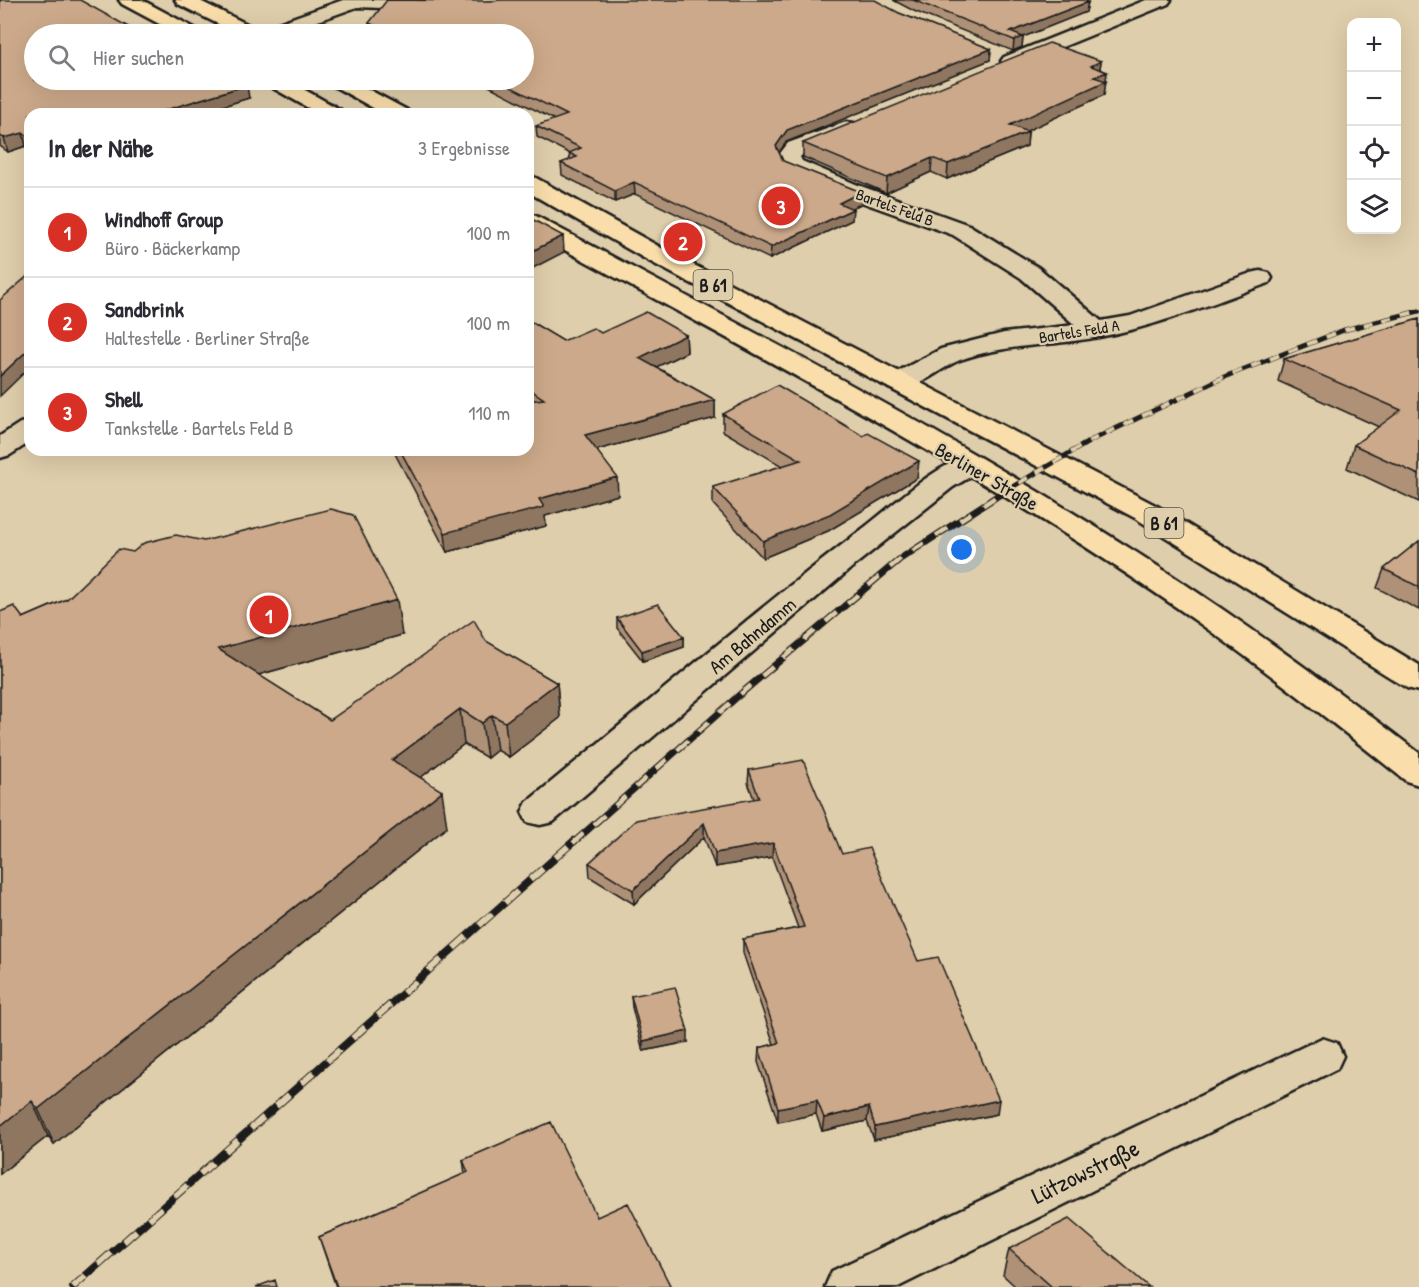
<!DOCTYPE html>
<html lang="de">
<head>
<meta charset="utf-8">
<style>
	:root { --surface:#fff; --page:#f7f7f7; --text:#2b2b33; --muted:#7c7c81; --line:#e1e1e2; --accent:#d93025 }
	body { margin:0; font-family:"Patrick Hand",sans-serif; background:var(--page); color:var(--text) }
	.controls { position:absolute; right:18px; top:18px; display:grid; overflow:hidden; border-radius:12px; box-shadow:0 6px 24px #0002 }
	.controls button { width:54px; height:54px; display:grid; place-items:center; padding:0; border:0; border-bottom:2px solid var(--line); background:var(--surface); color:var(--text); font:30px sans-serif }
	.you { position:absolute; left:962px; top:550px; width:21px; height:21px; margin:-15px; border:4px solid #fff; border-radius:50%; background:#1a73e8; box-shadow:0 0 0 9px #1a73e833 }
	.badge { display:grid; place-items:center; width:39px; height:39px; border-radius:50%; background:var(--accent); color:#fff; font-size:20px; font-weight:700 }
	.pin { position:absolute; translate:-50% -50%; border:3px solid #fff; box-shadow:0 2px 6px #0006 }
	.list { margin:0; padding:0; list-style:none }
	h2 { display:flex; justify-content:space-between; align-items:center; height:78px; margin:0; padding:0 24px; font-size:26px }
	h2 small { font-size:20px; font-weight:400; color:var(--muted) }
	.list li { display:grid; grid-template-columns:39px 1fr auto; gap:18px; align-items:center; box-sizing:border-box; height:90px; padding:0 24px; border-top:2px solid var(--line) }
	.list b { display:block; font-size:22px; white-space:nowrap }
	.list p { margin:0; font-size:20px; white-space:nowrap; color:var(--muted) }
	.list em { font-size:20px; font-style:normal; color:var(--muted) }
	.icon { flex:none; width:33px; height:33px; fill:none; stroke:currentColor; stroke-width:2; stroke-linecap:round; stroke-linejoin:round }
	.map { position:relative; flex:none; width:1419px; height:1287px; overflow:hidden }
	.search { position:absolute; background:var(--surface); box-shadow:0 6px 24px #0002; left:24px; top:24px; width:510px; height:66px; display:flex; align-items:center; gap:15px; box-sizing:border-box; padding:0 21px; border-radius:33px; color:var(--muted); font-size:22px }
	.panel { position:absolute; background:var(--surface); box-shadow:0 6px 24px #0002; left:24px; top:108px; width:510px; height:348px; border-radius:18px }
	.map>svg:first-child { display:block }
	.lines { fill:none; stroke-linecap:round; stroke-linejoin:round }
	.minor-casing { stroke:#1c1c1c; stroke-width:5 }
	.major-casing { stroke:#1c1c1c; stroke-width:5 }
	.minor { fill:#dfceab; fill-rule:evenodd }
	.major { fill:#f9deab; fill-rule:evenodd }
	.rail-far2-casing { stroke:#1c1c1c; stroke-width:5 }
	.rail-far1-casing { stroke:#1c1c1c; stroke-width:7 }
	.rail-casing { stroke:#1c1c1c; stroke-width:8 }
	.rail-far2 { stroke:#dfceab; stroke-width:4; stroke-dasharray:10; stroke-linecap:butt }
	.rail-far1 { stroke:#dfceab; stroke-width:4.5; stroke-dasharray:14; stroke-linecap:butt }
	.rail { stroke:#dfceab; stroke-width:6; stroke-dasharray:17; stroke-linecap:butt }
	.wall { fill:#af9177; stroke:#1c1c1c; stroke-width:1.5 }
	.shaded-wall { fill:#8f7661; stroke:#1c1c1c; stroke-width:1.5 }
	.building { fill:#cca98a; stroke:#1c1c1c; stroke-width:1.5 }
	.labels { text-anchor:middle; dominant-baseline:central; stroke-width:4.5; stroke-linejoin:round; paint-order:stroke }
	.far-street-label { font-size:16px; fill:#1c1c1c; stroke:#dfceab }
	.shield { fill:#dfceab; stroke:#565147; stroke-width:1.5 }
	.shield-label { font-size:18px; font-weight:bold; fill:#1c1c1c }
	.street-label { font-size:20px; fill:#1c1c1c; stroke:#dfceab }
	.near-street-label { font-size:24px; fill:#1c1c1c; stroke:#dfceab }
</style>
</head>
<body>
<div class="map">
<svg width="1419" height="1287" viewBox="0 0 1419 1287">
	<rect width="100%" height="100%" fill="#dfceab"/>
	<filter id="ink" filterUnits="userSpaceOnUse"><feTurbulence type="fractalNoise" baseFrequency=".0167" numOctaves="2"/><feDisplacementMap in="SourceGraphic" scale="12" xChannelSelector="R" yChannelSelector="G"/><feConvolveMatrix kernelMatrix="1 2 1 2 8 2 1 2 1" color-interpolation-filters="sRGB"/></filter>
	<g filter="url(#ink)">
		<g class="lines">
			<g class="minor-casing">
				<path id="minor" d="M343 0H436L439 4 437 8 430 10 357 7 282 34H255L258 30Z
					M1146 0H1171L1168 4 1018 65H1004L1001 61 1004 57Z
					M846 122 854 123 857 128 854 133 804 153 800 157 802 161 858 185 969 225 1039 268 1101 321 1130 316 1251 273 1260 271 1269 273 1272 278 1269 283C1213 303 1158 326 1099 337 1053 346 1004 344 960 360 937 369 915 394 889 388L885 382 889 376 941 349 1004 333 1075 325 1021 278 953 235 842 195 784 170 778 156 788 143Z
					M30 421V442L10 455 0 458V436L20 423Z
					M970 456 980 459 984 465 980 471 953 487 856 564 553 822 540 825 527 822 522 812 527 802C639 710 750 615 865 527 895 504 934 465 970 456Z
					M1322 1038 1337 1043 1343 1056 1337 1069 898 1287H825L832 1271Z"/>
			</g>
			<g class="major-casing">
				<path id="major" d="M119 0H142L198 30 201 34H178L122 4Z
					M175 0H198L259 30 262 34H238L178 4Z
					M263 80H287L341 110 344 114H319L266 84Z
					M327 80H351L407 110 410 114H384L330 84Z
					M528 176 536 178 667 251 1157 506 1419 665V691L1407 688 1135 518 649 261 528 192Z
					M528 214 536 216C768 340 1004 460 1222 609 1289 655 1354 703 1419 753V785L1406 781C1338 727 1270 673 1199 623 987 474 755 354 528 230Z"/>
			</g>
			<use href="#minor" class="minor"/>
			<use href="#major" class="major"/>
			<g class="rail-far2-casing">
				<path id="rail-far2" d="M1002 493 1092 440 1224 377 1344 330 1419 311"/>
			</g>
			<g class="rail-far1-casing">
				<path id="rail-far1" d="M573 843 737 697 900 559 1005 491"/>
			</g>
			<g class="rail-casing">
				<path id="rail" d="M73 1287 574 841"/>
			</g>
			<use href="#rail-far2" class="rail-far2"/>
			<use href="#rail-far1" class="rail-far1"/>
			<use href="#rail" class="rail"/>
		</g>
		<path class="wall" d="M0 0 249 98 197 114H30V148L26 146 8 152 0 146Z
			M893 0H1084L1088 2 1086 12 1023 37 1022 47 1013 51 914 11Z
			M489 1 899 13 991 49 990 60 786 142 779 152 783 161 861 192V204L852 208V220L770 259 635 194 615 202 562 175 561 163 570 160 569 153 537 137 536 126 555 120 477 80H524V34H373L371 33 369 23Z
			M1101 61 1100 69 1107 72 1104 95 1026 131 1028 132 1027 146 947 179 931 172 886 193 803 157V143Z
			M1419 319V502L1347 468 1354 445 1379 427 1278 381 1284 359Z
			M528 320 563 341 601 333 686 335 687 352 656 367 715 400V418L597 450 618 495 545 516 546 526 447 552 393 450H528Z
			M723 414 917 478 828 531 763 558 713 504V487L782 466 723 431Z
			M1419 541V610L1377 588 1384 569Z
			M133 552 402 635 258 675 330 720 486 641 557 683 560 718 509 757 497 750 487 758 464 744 420 778 447 827 54 1144 48 1136 0 1174V612L23 618 67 599Z
			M617 618 684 637V647L643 661 617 628Z
			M749 770 842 854 918 961 997 1114 874 1140 867 1121 822 1131 816 1114 778 1122 758 1062 759 1048 774 1044 743 953V939L798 928 772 857 715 867 704 837 634 904 590 877 589 863 754 799 748 783Z
			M631 996 688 1042 643 1051 632 1007Z
			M463 1160 597 1217 671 1287H336L319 1237 465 1174Z
			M1009 1249 1149 1287H1016L1003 1275Z"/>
		<path class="shaded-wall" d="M1088 2 1086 12 1023 37 1022 47 1013 51 1014 40 1010 32Z
			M991 49 990 60 786 142 776 157V146L787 130Z
			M1101 61 1099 75 1091 66Z
			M1107 72 1104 95 1009 139 1010 125 1094 77Z
			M247 85 249 98 197 114H159V112Z
			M1028 132 1027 146 947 179 948 164Z
			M23 133 26 146 8 152 4 138Z
			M932 158 931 172 886 193 887 178Z
			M634 182 635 194 615 202V191Z
			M861 192V204L838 214 839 203Z
			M853 209 852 220 770 259 771 247Z
			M563 236 564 252 529 270V276L528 277V253Z
			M686 335 687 352 640 375 639 358Z
			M30 348V367L0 396V376Z
			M715 400V418L586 453 585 435Z
			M919 461 917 478 828 531 763 558V541Z
			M617 477 618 495 545 516 546 526 447 552 445 533 539 499Z
			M397 600 402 635 226 684 218 649Z
			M684 637V647L643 661 642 651Z
			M557 683 560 718 509 757 505 722Z
			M460 709 464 744 398 795 392 760Z
			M492 715 497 750 487 758 482 723Z
			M442 791 447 827 54 1144 38 1109Z
			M704 823V837L634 904 633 890Z
			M773 843 772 857 715 867V853Z
			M688 1031V1042L643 1051V1041Z
			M817 1100 816 1114 778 1122V1108Z
			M999 1100 997 1114 874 1140 875 1127Z
			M32 1101 48 1136 0 1174V1126Z
			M869 1107 867 1121 822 1131 824 1118Z"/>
		<path class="building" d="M0 0H80L141 34H34V80H237L247 85 159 112 162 114H30V138L23 133 4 138 0 136Z
			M387 0 489 1 501 0H875L899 13 991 49 787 130 776 146 783 161 861 192 839 203 853 209 771 247 634 182 615 191 561 163 577 157 569 153 581 148 536 126 567 115 497 80H524V34H394L369 23Z
			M913 0H1084L1088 2 1010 32 1023 37 1014 40Z
			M1049 43 1101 61 1091 66 1107 72 1094 77 1106 81 1010 125 1028 132 948 164 932 158 887 178 803 143Z
			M528 217 563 236 528 253Z
			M30 274V348L0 376V300Z
			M646 312 686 335 639 358 715 400 585 435 617 477 539 499 544 507 445 533 400 450H528V401L544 399 528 388V320L563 341 593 328 601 333Z
			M1419 319V475L1354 445 1401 410 1284 359Z
			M777 385 863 436 868 433 919 461 830 514 763 541 713 487 801 460 723 414Z
			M331 509 353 515 397 600 218 649 330 720 474 620 486 641 557 683 505 722 492 715 482 723 460 709 392 760 442 791 38 1109 32 1101 0 1126V612L14 606 23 618 67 599 119 549 133 552 144 543 176 535 204 541Z
			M1419 541V587L1384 569Z
			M658 604 684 637 642 651 617 618Z
			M803 760 842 854 869 848 918 961 938 957 999 1100 875 1127 869 1107 824 1118 817 1100 778 1108 759 1048 779 1043 743 939 804 927 773 843 715 853 704 823 633 890 589 863 636 820 759 798 749 770Z
			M675 987 688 1031 643 1041 631 996Z
			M551 1122 597 1217 628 1203 671 1287H337L319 1237 468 1172 463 1160Z
			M1069 1219 1149 1287H1052L1009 1249Z
			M275 1280 277 1287H256Z"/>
	</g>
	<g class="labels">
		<g class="far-street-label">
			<text transform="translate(895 207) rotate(20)">Bartels Feld B</text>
			<text transform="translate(1079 331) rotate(-9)">Bartels Feld A</text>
		</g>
		<g class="shield">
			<rect x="693.5" y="270" width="39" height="30" rx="4.5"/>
			<rect x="1144.5" y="508" width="39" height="30" rx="4.5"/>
		</g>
		<g class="shield-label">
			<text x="713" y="285">B 61</text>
			<text x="1164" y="523">B 61</text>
		</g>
		<g class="street-label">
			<text transform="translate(987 476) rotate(30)">Berliner Straße</text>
			<text transform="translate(752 635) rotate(-40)">Am Bahndamm</text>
		</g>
		<g class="near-street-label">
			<text transform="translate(1085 1171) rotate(-26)">Lützowstraße</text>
		</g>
	</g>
</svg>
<div class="controls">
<button>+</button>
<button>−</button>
<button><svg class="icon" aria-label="locate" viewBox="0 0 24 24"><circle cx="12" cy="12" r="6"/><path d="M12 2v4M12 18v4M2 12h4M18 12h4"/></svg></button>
<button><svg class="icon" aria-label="layers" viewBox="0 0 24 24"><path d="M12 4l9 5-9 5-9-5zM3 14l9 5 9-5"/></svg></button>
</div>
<div class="you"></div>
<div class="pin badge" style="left:269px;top:615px">1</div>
<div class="pin badge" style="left:683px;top:242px">2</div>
<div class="pin badge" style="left:781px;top:206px">3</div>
<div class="search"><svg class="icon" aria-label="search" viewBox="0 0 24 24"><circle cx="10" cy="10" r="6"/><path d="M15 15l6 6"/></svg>Hier suchen</div>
<section class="panel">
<h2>In der Nähe<small>3 Ergebnisse</small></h2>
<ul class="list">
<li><span class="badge">1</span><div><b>Windhoff Group</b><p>Büro · Bäckerkamp</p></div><em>100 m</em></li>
<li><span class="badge">2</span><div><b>Sandbrink</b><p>Haltestelle · Berliner Straße</p></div><em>100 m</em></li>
<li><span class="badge">3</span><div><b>Shell</b><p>Tankstelle · Bartels Feld B</p></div><em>110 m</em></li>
</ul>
</section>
</div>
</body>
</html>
